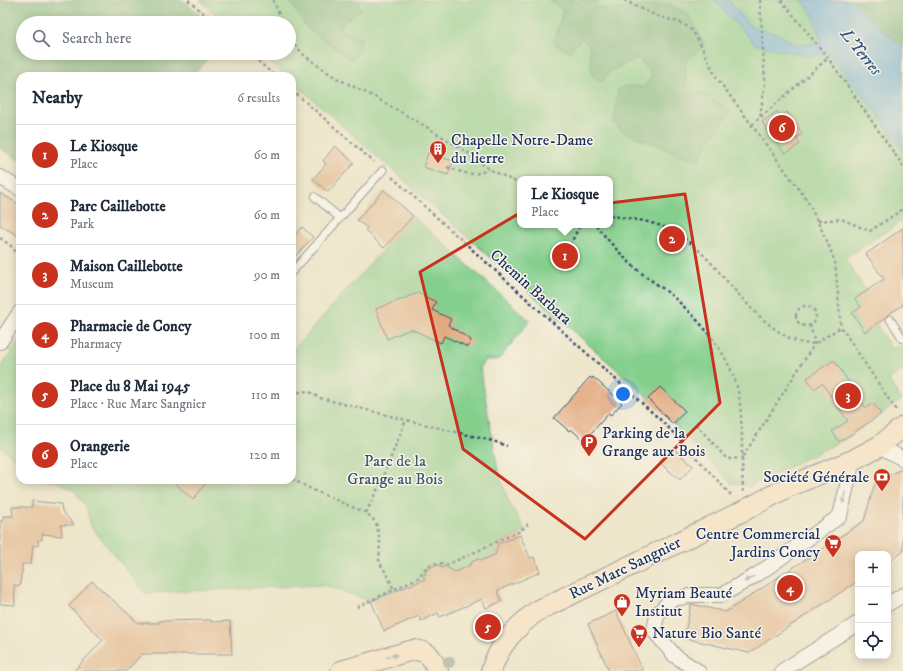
<!DOCTYPE html>
<html lang="en">
<head>
<meta charset="utf-8">
<style>
	:root { --surface:#fff; --page:#f6f6f7; --text:#1f2937; --muted:#747a83; --line:#e0e1e3; --accent:#c8321e }
	body { margin:0; font-family:"IM FELL DW Pica",serif; background:var(--page); color:var(--text) }
	.controls { position:absolute; right:12px; bottom:12px; display:grid; overflow:hidden; border-radius:8px; box-shadow:0 2px 10px #0003 }
	.controls button { width:36px; height:36px; display:grid; place-items:center; padding:0; border:0; border-bottom:1px solid var(--line); background:var(--surface); color:var(--text); font:20px sans-serif }
	.you { position:absolute; left:623px; top:394px; width:14px; height:14px; margin:-10px; border:3px solid #fff; border-radius:50%; background:#1a73e8; box-shadow:0 0 0 6px #1a73e833 }
	.badge { display:grid; place-items:center; width:26px; height:26px; border-radius:50%; background:var(--accent); color:#fff; font-size:13px; font-weight:700 }
	.pin { position:absolute; translate:-50% -50%; border:2px solid #fff; box-shadow:0 1px 4px #0006 }
	.popup { position:absolute; left:517px; top:176px; width:96px; height:52px; box-sizing:border-box; display:grid; place-content:center; border-radius:8px; background:var(--surface); filter:drop-shadow(0 1px 3px #0005); font-size:13px; white-space:nowrap; color:var(--muted) }
	.popup b { font-size:15px; color:var(--text) }
	.popup::after { content:''; position:absolute; left:50%; top:100%; margin-left:-8px; border:8px solid transparent; border-top-color:var(--surface) }
	.list { margin:0; padding:0; list-style:none }
	h2 { display:flex; justify-content:space-between; align-items:center; height:52px; margin:0; padding:0 16px; font-size:17px }
	h2 small { font-size:13px; font-weight:400; color:var(--muted) }
	.list li { display:grid; grid-template-columns:26px 1fr auto; gap:12px; align-items:center; box-sizing:border-box; height:60px; padding:0 16px; border-top:1px solid var(--line) }
	.list b { display:block; font-size:15px; white-space:nowrap }
	.list p { margin:0; font-size:13px; white-space:nowrap; color:var(--muted) }
	.list em { font-size:13px; font-style:normal; color:var(--muted) }
	.icon { flex:none; width:22px; height:22px; fill:none; stroke:currentColor; stroke-width:2; stroke-linecap:round; stroke-linejoin:round }
	.map { position:relative; flex:none; width:903px; height:671px; overflow:hidden }
	.search { position:absolute; background:var(--surface); box-shadow:0 2px 10px #0003; left:16px; top:16px; width:280px; height:44px; display:flex; align-items:center; gap:10px; box-sizing:border-box; padding:0 14px; border-radius:22px; color:var(--muted); font-size:15px }
	.panel { position:absolute; background:var(--surface); box-shadow:0 2px 10px #0003; left:16px; top:72px; width:280px; height:412px; border-radius:12px }
	.map>svg:first-child { display:block }
	.green { fill:#84cf8c; stroke:#507f75; fill-rule:evenodd }
	.forest { fill:#6bb278; stroke:#43706b }
	.water { fill:#68afdf; stroke:#426f9e }
	.building { fill:#e2a97e }
	.lines { fill:none; stroke-linecap:round; stroke-linejoin:round }
	.lane-casing { stroke:#3b4a6e; stroke-width:9 }
	.street-casing { stroke:#3b4a6e; stroke-width:16 }
	.secondary-casing { stroke:#3b4a6e; stroke-width:22 }
	.path { stroke:#3b4a6e; stroke-width:2.5; stroke-dasharray:3 3; stroke-linecap:butt }
	.lane { stroke:#fff; stroke-width:7 }
	.street { stroke:#fff; stroke-width:14 }
	.secondary { stroke:#fee5c5; stroke-width:20 }
	.tree { fill:#889795 }
	.oneway { fill:#8d97ae }
	.oneway2 { fill:#8c8a92 }
	.marked { fill:none; stroke:#c8321e; stroke-width:3; stroke-linejoin:round }
	.labels { text-anchor:middle; dominant-baseline:central; stroke-width:3; stroke-linejoin:round; paint-order:stroke }
	.poi-label { font-size:16px; fill:#1b2f5e; stroke:#f7f3e8; text-anchor:start }
	.street-label { font-size:16px; fill:#1b2f5e; stroke:#f7f3e8 }
	.park-label { font-size:16px; fill:#35576a; stroke:#f7f3e8 }
	.water-label { font-size:17px; font-style:italic; fill:#325585; stroke:#f7f3e8 }
</style>
</head>
<body>
<div class="map">
<svg width="903" height="671" viewBox="0 0 903 671">
	<rect width="100%" height="100%" fill="#f7f3e8"/>
	<filter id="ink" filterUnits="userSpaceOnUse"><feTurbulence type="fractalNoise" baseFrequency=".025" numOctaves="2"/><feDisplacementMap in="SourceGraphic" scale="8" xChannelSelector="R" yChannelSelector="G"/><feConvolveMatrix kernelMatrix="1 2 1 2 8 2 1 2 1" color-interpolation-filters="sRGB"/></filter>
	<filter id="wash" filterUnits="userSpaceOnUse"><feTurbulence type="fractalNoise" baseFrequency=".012" numOctaves="4" result="noise"/><feDisplacementMap in="SourceGraphic" scale="16" xChannelSelector="R" yChannelSelector="G"/><feGaussianBlur stdDeviation="0.9" result="paint"/><feColorMatrix in="noise" values="0 0 0 0 0 0 0 0 0 0 0 0 0 0 0 0 0 1.4 0 .05"/><feComposite in="paint" operator="in"/></filter>
	<g filter="url(#wash)">
		<rect width="100%" height="100%" fill="#eee6ca"/>
		<path class="green" d="M200 0H805L903 140V220L845 259 866 291 855 299 861 307 852 314 865 332 876 324 891 349 898 346 903 348V369L889 380 901 400 855 432 839 442 750 486 731 483 641 391 292 81V76H286L260 53H289V23H226ZM520 179H610V225H520Z
			M413 216 530 321 498 360H485L480 367 498 471 509 502 526 532 499 543 500 546 496 549 495 555 482 560 478 559 472 562 469 566 455 572 450 569 447 570 445 566 441 568 439 565 433 566 425 571 426 574 423 575 425 579 371 601 323 585 145 593 91 526 86 507 74 490 56 481 38 480H292V351Z
			M20 339V464L0 446V368Z"/>
		<path class="forest" d="M0 0H183L209 23H23V53H213L193 76H20V161L0 148Z
			M289 0H326L330 3 333 0H359L360 10 342 24V32L360 36 361 49 352 60 307 28Z
			M549 0H597L594 7 619 9 669 4 688 14 704 44 685 63 687 92 703 93 731 111 709 140 701 157 695 160 624 132 614 123 618 89 627 86 644 87 652 76 639 58 612 70 601 82 592 76 589 44 581 39 570 52 554 43 563 10Z
			M842 0H903V73Z"/>
		<path class="water" d="M714 0H728L750 26 779 35 798 45 822 42 812 13 802 0H852L876 25 893 38 903 48V150L876 112 828 53 808 56 755 44Z"/>
		<g id="blocks">
			<path class="building" d="M777 111 781 117 787 112 803 134 796 139 800 144 785 154 762 122Z
				M335 146 354 163 328 192 313 179 326 164 323 161Z
				M428 153 453 161 448 175 423 167Z
				M384 190 413 216 384 248 365 230 367 228 357 220Z
				M0 193 20 205V237L0 225Z
				M302 227 313 237 292 260V238Z
				M903 228V305L887 315 885 318 865 332 852 313 861 307 855 299 884 279 866 254Z
				M564 248 578 252 568 263 555 259Z
				M418 293 436 302 432 310 451 319 448 325 471 340 468 347 444 336 441 343 411 329 387 339 376 309Z
				M834 360 866 408 873 403 881 414 855 432 839 442 832 431 848 421 822 383 814 389 807 378Z
				M590 377 592 379 593 377 622 403 611 415 609 413 584 441 571 429 569 431 554 418Z
				M660 387 685 411 673 424 648 399Z
				M673 448 693 466 680 480 660 463Z
				M903 468V552L888 562V554H858V581L749 653 684 638 691 604 726 612 864 521 875 483Z
				M172 480H208L193 500Z
				M32 501 61 504 62 511 74 525H61L62 536 42 534V540H38V546L33 545 31 564H22V574H21L20 586 14 585 15 605 0 604V521H3V516H13L12 507H32Z
				M520 535 530 558 534 557 540 572 497 591 502 601 486 608 482 599 440 617 438 613 421 621 419 616 384 631 371 601 425 579 423 575 426 574 425 571 433 566 440 565 441 568 445 566 455 572 469 566 472 562 478 559 482 560 495 555 498 544Z
				M92 581 138 623H159V621L211 620V622L230 621 232 654H142L126 671H74L103 640 69 606Z
				M616 611 643 671H609L588 624Z"/>
		</g>
	</g>
	<g filter="url(#ink)">
		<use href="#blocks" fill-opacity="0" stroke="#3b4a6e" stroke-width="1"/>
		<g class="lines">
			<g class="lane-casing">
				<path id="lane" d="M340 218 383 170
					M292 272 340 218 315 197
					M890 319 903 339"/>
			</g>
			<g class="street-casing">
				<path id="street" d="M0 177 20 189
					M0 342 20 312
					M879 446 903 459
					M888 604 903 595
					M698 671 675 656 654 631 657 615 670 600 694 595H722L758 574 840 516 853 460
					M782 671 858 623"/>
			</g>
			<g class="secondary-casing">
				<path id="secondary" d="M341 671 413 650C430 651 431 657 438 671
					M491 671C499 645 516 627 537 611L745 510 788 487 853 460 879 446 903 427"/>
			</g>
			<path class="path" d="M188 0 215 23
				M273 0 283 23
				M624 0C636 6 648 13 661 17 671 21 682 21 690 29 700 38 709 65 717 78L807 200 827 241 835 262 841 327 896 410
				M781 0 828 58 903 166
				M289 34 295 45 305 56 320 67 338 79 373 96 425 126 468 153 489 169 520 184
				M249 53 275 76
				M292 90 374 162
				M761 117 828 58
				M752 125 760 117 765 83 760 0
				M447 167C465 173 472 178 489 169
				M392 177 665 424 732 496
				M610 216C636 219 661 222 682 237 694 245 704 255 714 266 734 289 781 350 815 343 820 342 835 330 841 327
				M818 221 841 219 870 231 903 209
				M596 225C610 243 626 261 644 275 653 282 663 288 671 295 700 320 729 353 738 391 742 413 742 435 742 458L727 459 694 422
				M0 238 10 245 20 257
				M570 245 580 225
				M796 316a10 10 0 1 1 20 0a10 10 0 1 1-20 0Z
				M292 393 308 391 320 398 406 420 493 441 507 446
				M292 479 313 490 366 513 376 522 380 542 379 562 387 574 394 590
				M743 492 742 458 815 343 810 325
				M366 513 379 486 406 420
				M357 607 420 577C423 566 436 560 447 565L520 531 528 524"/>
			<use href="#lane" class="lane"/>
			<use href="#street" class="street"/>
			<use href="#secondary" class="secondary"/>
		</g>
		<circle class="tree" cx="449" cy="662" r="6"/>
		<defs><path id="oneway-solid" d="M-6-.8H1V-3.2L6.5 0L1 3.2V.8H-6Z"/></defs>
		<g class="oneway">
			<use href="#oneway-solid" transform="translate(844 498) rotate(103)"/>
			<use href="#oneway-solid" transform="translate(749 579) rotate(149)"/>
		</g>
		<use class="oneway2" href="#oneway-solid" transform="translate(392 656) rotate(-16)"/>
	</g>
	<path d="M0 0H903V671H0ZM685 194 720 403 585 539 463 449 420 272 518 214Z" fill="#eee6ca" fill-opacity=".55" fill-rule="evenodd"/>
	<path class="marked" d="M685 194 720 403 585 539 463 449 420 272 518 214Z"/>
	<defs>
		<g id="building-pin" transform="scale(0.9)"><path d="M0 17L-7.5 6A9.5 9.5 0 1 1 7.5 6Z" fill="#c8321e" stroke="#f7f3e8"/><path d="M-4-6H4V6H1V3H-1V6H-4ZM-2.5-4.3h1.7v1.8h-1.7ZM.8-4.3h1.7v1.8H.8ZM-2.5-1h1.7V.8h-1.7ZM.8-1h1.7V.8H.8Z" fill="#fff"/></g>
		<g id="parking-pin" transform="scale(0.9)"><path d="M0 17L-7.5 6A9.5 9.5 0 1 1 7.5 6Z" fill="#c8321e" stroke="#f7f3e8"/><path d="M-3.5-5.5H1a3.5 3.5 0 0 1 0 7H-1V5.5H-3.5ZM-1-3.4V-.6H.8a1.4 1.4 0 0 0 0-2.8Z" fill="#fff"/></g>
		<g id="bank-pin" transform="scale(0.9)"><path d="M0 17L-7.5 6A9.5 9.5 0 1 1 7.5 6Z" fill="#c8321e" stroke="#f7f3e8"/><path d="M-6-4H6V4H-6ZM0-2.3a2.3 2.3 0 1 0 0 4.6a2.3 2.3 0 1 0 0-4.6Z" fill="#fff"/></g>
		<g id="supermarket-pin" transform="scale(0.9)"><path d="M0 17L-7.5 6A9.5 9.5 0 1 1 7.5 6Z" fill="#c8321e" stroke="#f7f3e8"/><path d="M-6-5.5h2.5l.6 2H6L4.5 2H-2.5L-4.4-4H-6ZM-1.5 3.2a1.3 1.3 0 1 0 .1 0ZM3 3.2a1.3 1.3 0 1 0 .1 0Z" fill="#fff"/></g>
		<g id="shop-pin" transform="scale(0.9)"><path d="M0 17L-7.5 6A9.5 9.5 0 1 1 7.5 6Z" fill="#c8321e" stroke="#f7f3e8"/><path d="M-5-2.5h2.3a2.7 3.5 0 0 1 5.4 0H5L5.5 6h-11ZM-1.5-2.5h3a1.5 2.3 0 0 0-3 0Z" fill="#fff"/></g>
	</defs>
	<g fill-rule="evenodd">
		<use href="#building-pin" x="438" y="149"/>
		<use href="#parking-pin" x="589" y="442"/>
		<use href="#bank-pin" x="882" y="477"/>
		<use href="#supermarket-pin" x="833" y="543"/>
		<use href="#shop-pin" x="622" y="602"/>
		<use href="#supermarket-pin" x="639" y="633"/>
	</g>
	<g class="labels">
		<g class="poi-label">
			<text x="451" y="140">Chapelle Notre-Dame<tspan x="451" dy="18">du lierre</tspan></text>
			<text x="602" y="433">Parking de la<tspan x="602" dy="18">Grange aux Bois</tspan></text>
			<text x="869" y="477" text-anchor="end">Société Générale</text>
			<text x="820" y="534" text-anchor="end">Centre Commercial<tspan x="820" dy="18">Jardins Concy</tspan></text>
			<text x="635" y="593">Myriam Beauté<tspan x="635" dy="18">Institut</tspan></text>
			<text x="652" y="633">Nature Bio Santé</text>
		</g>
		<g class="street-label">
			<text transform="translate(531 287) rotate(42)">Chemin Barbara</text>
			<text transform="translate(625 568) rotate(-26)">Rue Marc Sangnier</text>
		</g>
		<g class="park-label">
			<text x="395" y="461">Parc de la<tspan x="395" dy="18">Grange au Bois</tspan></text>
		</g>
		<g class="water-label">
			<text transform="translate(861 52) rotate(51)">L'Yerres</text>
		</g>
	</g>
</svg>
<div class="controls">
<button>+</button>
<button>−</button>
<button><svg class="icon" aria-label="locate" viewBox="0 0 24 24"><circle cx="12" cy="12" r="6"/><path d="M12 2v4M12 18v4M2 12h4M18 12h4"/></svg></button>
</div>
<div class="you"></div>
<div class="pin badge" style="left:565px;top:256px">1</div>
<div class="popup"><b>Le Kiosque</b>Place</div>
<div class="pin badge" style="left:672px;top:239px">2</div>
<div class="pin badge" style="left:848px;top:396px">3</div>
<div class="pin badge" style="left:790px;top:588px">4</div>
<div class="pin badge" style="left:488px;top:627px">5</div>
<div class="pin badge" style="left:782px;top:128px">6</div>
<div class="search"><svg class="icon" aria-label="search" viewBox="0 0 24 24"><circle cx="10" cy="10" r="6"/><path d="M15 15l6 6"/></svg>Search here</div>
<section class="panel">
<h2>Nearby<small>6 results</small></h2>
<ul class="list">
<li><span class="badge">1</span><div><b>Le Kiosque</b><p>Place</p></div><em>60 m</em></li>
<li><span class="badge">2</span><div><b>Parc Caillebotte</b><p>Park</p></div><em>60 m</em></li>
<li><span class="badge">3</span><div><b>Maison Caillebotte</b><p>Museum</p></div><em>90 m</em></li>
<li><span class="badge">4</span><div><b>Pharmacie de Concy</b><p>Pharmacy</p></div><em>100 m</em></li>
<li><span class="badge">5</span><div><b>Place du 8 Mai 1945</b><p>Place · Rue Marc Sangnier</p></div><em>110 m</em></li>
<li><span class="badge">6</span><div><b>Orangerie</b><p>Place</p></div><em>120 m</em></li>
</ul>
</section>
</div>
</body>
</html>
